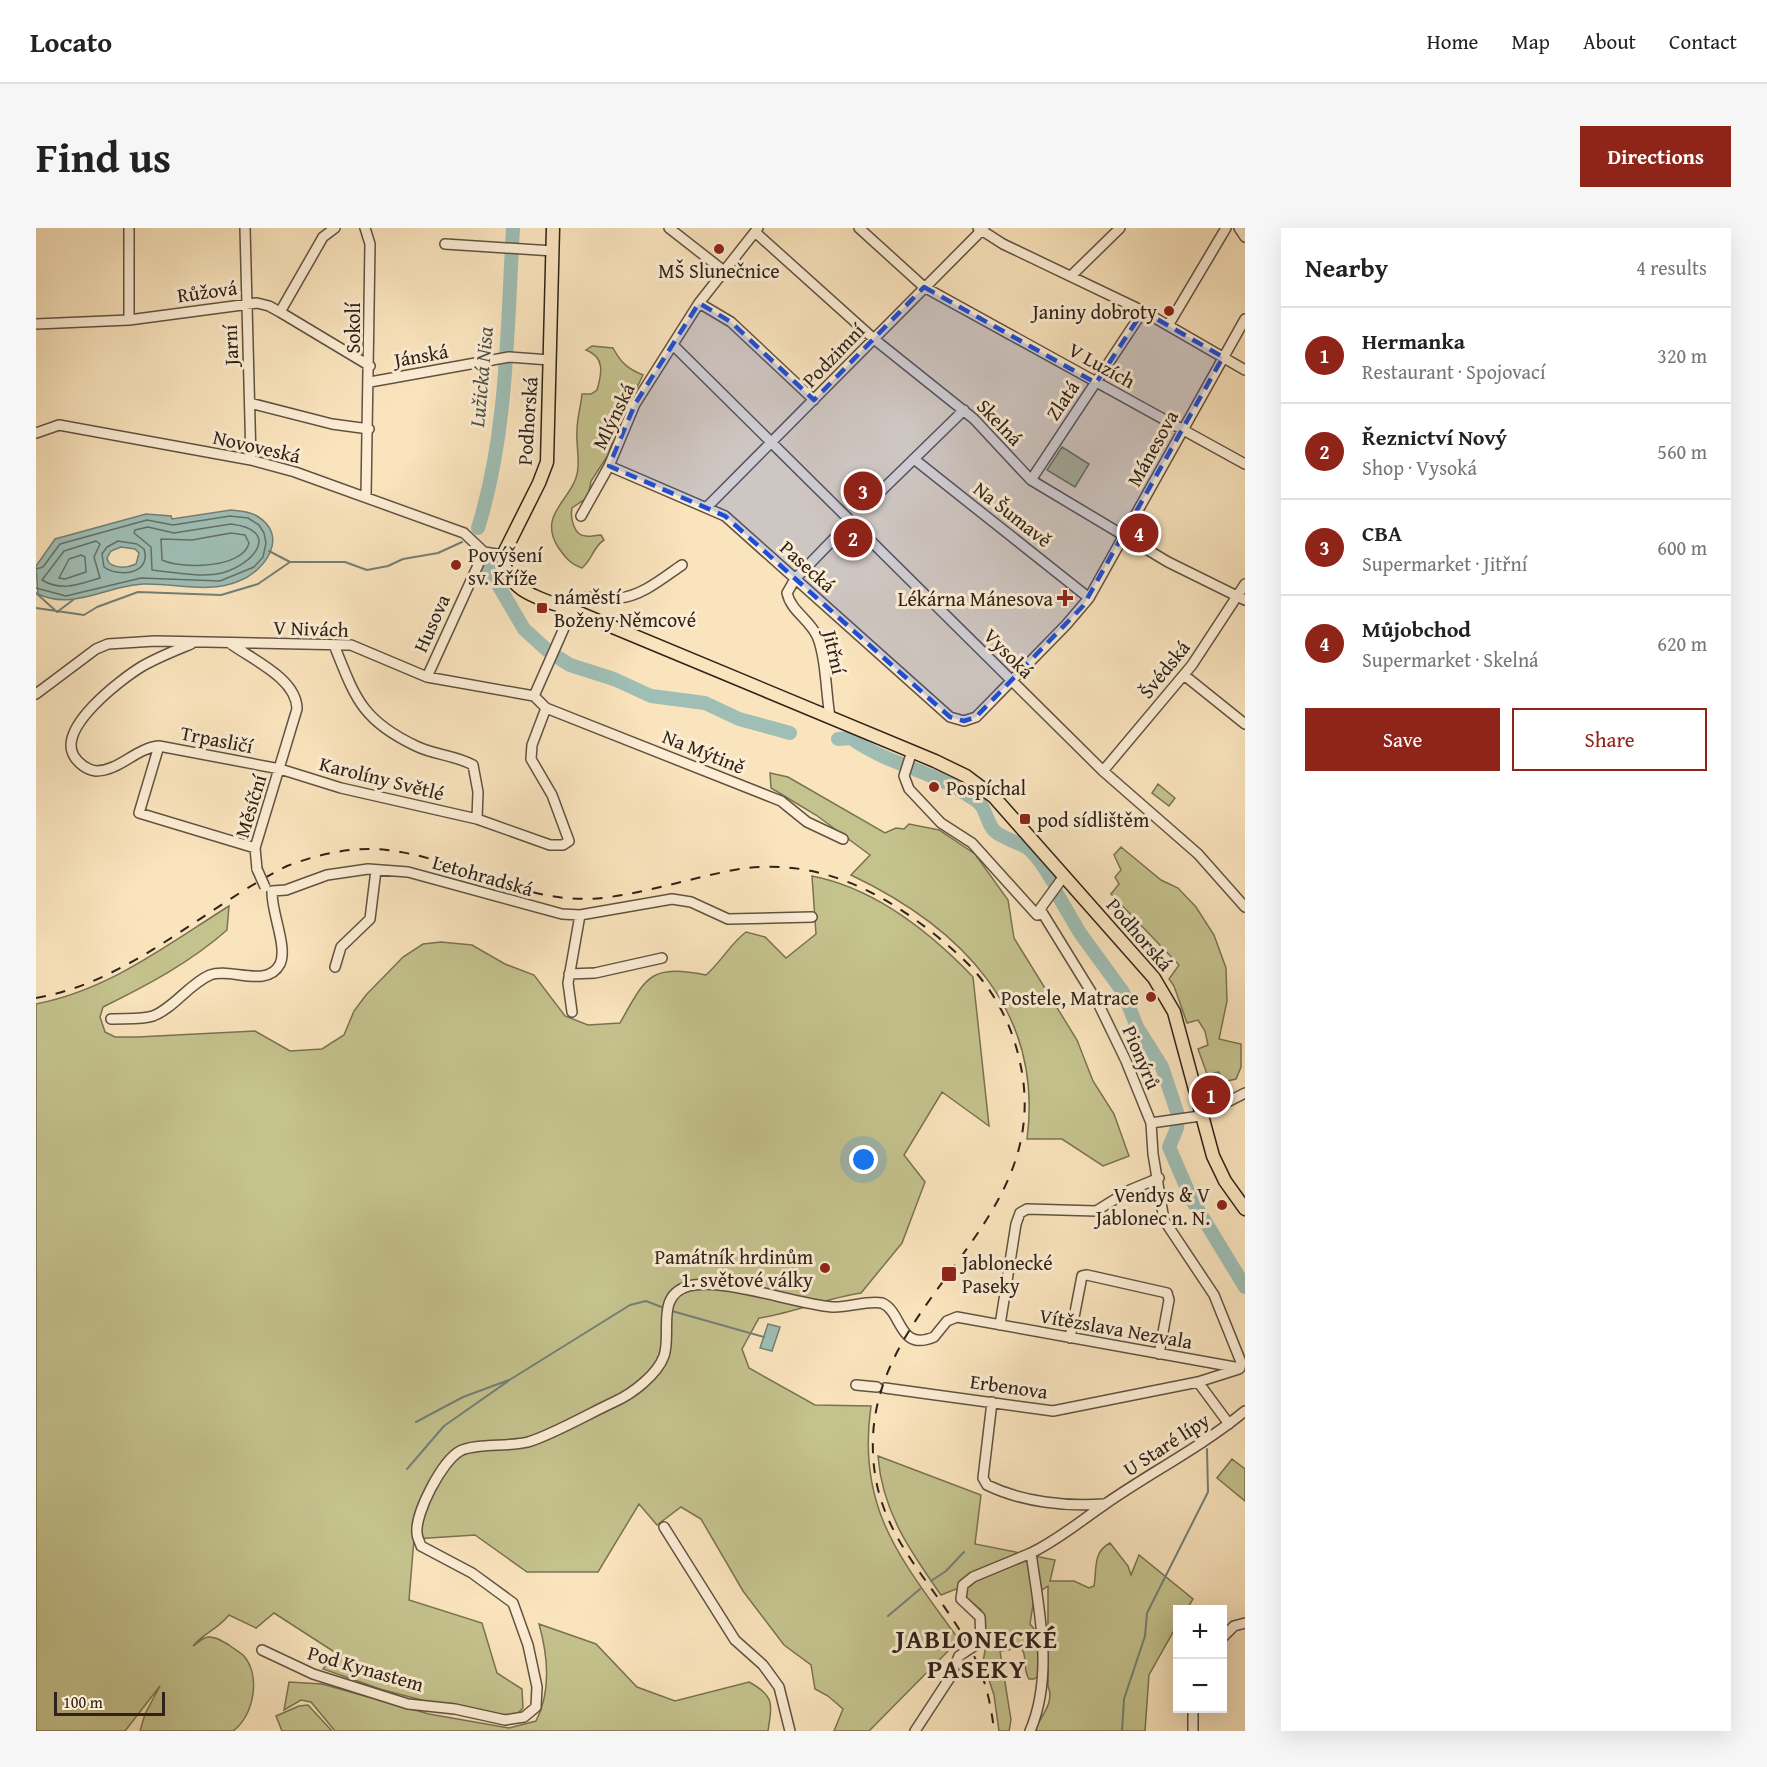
<!DOCTYPE html>
<html lang="en">
<head>
<meta charset="utf-8">
<style>
	:root { --surface:#fff; --page:#f6f6f6; --text:#222; --muted:#767676; --line:#e0e0e0; --accent:#8f2418 }
	body { margin:0; font-family:"Gentium Book Plus",serif; background:var(--page); color:var(--text) }
	.controls { position:absolute; right:18px; bottom:18px; display:grid; overflow:hidden; border-radius:0px; box-shadow:0 6px 24px #0002 }
	.controls button { width:54px; height:54px; display:grid; place-items:center; padding:0; border:0; border-bottom:2px solid var(--line); background:var(--surface); color:var(--text); font:30px sans-serif }
	.scale { position:absolute; left:18px; bottom:15px; width:111px; box-sizing:border-box; padding-left:6px; border:3px solid #2e2219; border-top:0; font-size:16px; line-height:21px; white-space:nowrap; color:#2e2219; -webkit-text-stroke:4px #fcedd4; paint-order:stroke }
	.you { position:absolute; left:828px; top:932px; width:21px; height:21px; margin:-15px; border:4px solid #fff; border-radius:50%; background:#1a73e8; box-shadow:0 0 0 9px #1a73e833 }
	.badge { display:grid; place-items:center; width:39px; height:39px; border-radius:50%; background:var(--accent); color:#fff; font-size:20px; font-weight:700 }
	.pin { position:absolute; translate:-50% -50%; border:3px solid #fff; box-shadow:0 2px 6px #0006 }
	.list { margin:0; padding:0; list-style:none }
	h2 { display:flex; justify-content:space-between; align-items:center; height:78px; margin:0; padding:0 24px; font-size:26px }
	h2 small { font-size:20px; font-weight:400; color:var(--muted) }
	.list li { display:grid; grid-template-columns:39px 1fr auto; gap:18px; align-items:center; box-sizing:border-box; height:96px; padding:0 24px; border-top:2px solid var(--line) }
	.list b { display:block; font-size:22px; white-space:nowrap }
	.list p { margin:0; font-size:20px; white-space:nowrap; color:var(--muted) }
	.list em { font-size:20px; font-style:normal; color:var(--muted) }
	.actions { display:flex; gap:12px; padding:18px 24px }
	.actions a { flex:1; padding:14px 0; border:2px solid var(--accent); border-radius:0px; text-align:center; font-size:21px; color:var(--accent) }
	.actions .main { background:var(--accent); color:#fff }
	.map { position:relative; flex:none; width:1209px; height:1503px; overflow:hidden; border-radius:0px }
	header { display:flex; align-items:center; gap:36px; box-sizing:border-box; height:84px; padding:0 30px; background:var(--surface); border-bottom:2px solid var(--line) }
	header strong { font-size:28px }
	nav { display:flex; gap:33px; margin-inline-start:auto; font-size:21px }
	.intro { display:flex; align-items:center; justify-content:space-between; box-sizing:border-box; height:144px; padding:0 36px }
	h1 { margin:0; font-size:42px }
	.button { padding:15px 27px; border-radius:0px; background:var(--accent); color:#fff; font-size:21px; font-weight:700 }
	main { display:flex; gap:36px; padding:0 36px }
	aside { flex:1; background:var(--surface); border-radius:0px; box-shadow:0 6px 24px #0002 }
	.map>svg:first-child { display:block }
	.green { fill:#c4c28d; stroke:#797253; stroke-width:1.5 }
	.water { fill:#9fbeb5; stroke:#728077; stroke-width:1.5; fill-rule:evenodd }
	.lines { fill:none; stroke-linecap:round; stroke-linejoin:round }
	.shore { stroke:#667067; stroke-width:1.5 }
	.stream { stroke:#728077; stroke-width:2 }
	.river { stroke:#9fbeb5; stroke-width:14 }
	.minor-casing { stroke:#615242; stroke-width:12 }
	.major-casing { stroke:#2e2219; stroke-width:15 }
	.minor { stroke:#fcedd4; stroke-width:9 }
	.major { stroke:#fae4bd; stroke-width:12 }
	.rail { stroke:#2e2219; stroke-width:2; stroke-dasharray:10 10; stroke-linecap:butt }
	.minor-bridge-casing { stroke:#615242; stroke-width:12; stroke-linecap:butt }
	.minor-bridge { stroke:#fcedd4; stroke-width:9 }
	.marked { fill:#1d4ed8; fill-opacity:0.2; stroke:#1d4ed8; stroke-width:4.5; stroke-dasharray:12 8; stroke-linejoin:round }
	.poi-dot { fill:#8f2418; stroke:#fcedd4; stroke-width:2 }
	.labels { text-anchor:middle; dominant-baseline:central; stroke-width:6; stroke-linejoin:round; paint-order:stroke }
	.poi-label { font-size:20px; fill:#2e2219; stroke:#fcedd4; text-anchor:end }
	.street-label { font-size:20px; fill:#2e2219; stroke:#fcedd4 }
	.water-label { font-size:21px; font-style:italic; fill:#505148; stroke:#fcedd4 }
	.district-label { font-size:26px; font-weight:bold; letter-spacing:1.5px; fill:#2e2219; stroke:#fcedd4 }
</style>
</head>
<body>
<header>
<strong>Locato</strong>
<nav><a>Home</a><a>Map</a><a>About</a><a>Contact</a></nav>
</header>
<div class="intro"><h1>Find us</h1><a class="button">Directions</a></div>
<main>
<div class="map">
<svg width="1209" height="1503" viewBox="0 0 1209 1503">
	<rect width="100%" height="100%" fill="#fae4bd"/>
	<filter id="stains"><feTurbulence type="fractalNoise" baseFrequency=".00333" numOctaves="4"/><feColorMatrix values="0 0 0 0 .2 0 0 0 0 .09 0 0 0 0 .02 0 0 0 .5 -.17"/></filter>
	<radialGradient id="worn" r=".72"><stop offset=".6" stop-color="#630" stop-opacity="0"/><stop offset="1" stop-color="#630" stop-opacity=".3"/></radialGradient>
	<path class="green" d="M556 118 577 120C585 135 592 141 607 147L579 205 572 227 555 253 552 269 536 280C534 290 538 308 550 308 555 309 559 307 565 307L568 312C557 319 556 332 546 340 534 336 529 329 522 319 500 284 541 270 542 239 543 227 540 215 541 202 541 190 545 178 546 166H555L561 162C566 145 569 129 550 122Z
		M1026 219 1053 236 1039 259 1011 242Z
		M734 545 752 549 849 605 860 600 868 601 873 596 903 602 939 626 972 672 978 710 1041 812 1057 853 1078 886 1093 928 1067 938 1026 911H991C1008 782 924 699 815 647L834 627 780 587 735 560Z
		M1122 556 1139 570 1133 578 1116 565Z
		M1085 619 1125 652 1142 660 1160 679 1178 707 1190 740 1191 773 1183 811 1205 816V839L1200 851 1186 854 1183 844 1171 846 1162 821 1172 817 1169 803 1162 792 1151 795 1138 758 1133 751 1143 737 1075 666 1083 656 1079 649 1085 642 1078 627Z
		M776 648C838 660 894 704 937 749L953 898 906 864 868 927 889 954 866 1015 825 1065C790 1070 758 1085 723 1090L706 1121 713 1140 779 1177 835 1178C820 1282 866 1332 923 1412L833 1503H798L807 1481 792 1468 779 1461 775 1437 748 1417 707 1363 665 1291 645 1279 621 1297 603 1276 562 1344H491L439 1307 378 1311 373 1372 446 1395 461 1445 486 1461 487 1480 480 1487 456 1486 419 1476 389 1473 344 1461 287 1441 300 1425 238 1385 220 1400 193 1387C182 1401 168 1405 157 1418 161 1416 165 1410 172 1409 179 1408 186 1413 193 1417 198 1421 204 1424 208 1428 225 1448 218 1488 197 1503H104L109 1486 124 1458 89 1503H0V776C73 762 131 717 193 678L191 702C155 734 110 758 67 779L64 789 69 804 79 809H101L219 803 254 823 286 821 308 807 318 783 330 767 367 729 387 716 405 714 436 717 469 736 498 747 529 788 552 797 584 795C610 749 613 736 670 747 686 733 694 716 710 704L729 709 750 730 780 706Z
		M842 1228 945 1267 939 1316 1019 1332 1014 1353H1038L1053 1360 1058 1358C1061 1343 1056 1324 1074 1315L1092 1338 1095 1347 1103 1327 1157 1371 1151 1381 1142 1382 1141 1397 1113 1447 1109 1503H998C1005 1488 1019 1475 1012 1458V1358L996 1368 998 1370 994 1396 1001 1404 1003 1416 1004 1447 998 1451H993C985 1439 994 1425 981 1416L973 1422 964 1423 975 1492 973 1503H963L958 1467 947 1434 950 1417 945 1382 920 1361 905 1367C874 1323 846 1283 842 1228Z
		M1196 1231 1209 1241V1273L1181 1250Z
		M503 1396 560 1416 601 1459 639 1473 713 1454C739 1468 736 1476 732 1503H299L275 1474 265 1472 248 1482 253 1454 286 1456 393 1486 473 1500 500 1493C515 1464 512 1428 503 1396Z
		M272 1477 296 1503H246L240 1488 263 1478Z"/>
	<path class="water" d="M195 282C203 283 213 283 221 288 254 308 229 343 203 353 173 366 140 355 108 356 72 357 37 383 2 366L0 338 19 311 110 286 135 288 136 291ZM85 319 99 321 103 325 100 336C91 340 82 341 73 335L71 330 75 323Z
		M732 1096 744 1099 736 1123 724 1120Z"/>
	<g class="lines">
		<path class="shore" d="M195 296C245 302 219 336 186 345 166 350 136 344 116 342L115 319 98 305 99 302 112 299 138 305Z
			M195 305 209 307 213 315C207 341 144 341 126 332L125 311 156 312Z
			M60 313 64 316 58 329 64 350C43 356 26 364 6 352L28 323Z
			M82 313 101 316 108 321C116 346 83 350 68 339L66 326 71 319Z
			M45 327 49 329 50 344 29 351 23 350 33 331Z
			M0 341 7 339 24 316 111 292 137 297 194 288 212 290 223 297 228 305 230 315 227 329 218 339 184 353 105 350 30 368 0 360"/>
		<path class="stream" d="M233 323 254 334
			M0 365 21 384 37 372
			M0 380 48 387 61 379 102 364 185 367 222 356 254 334H309L331 342 352 338 367 331 402 325 426 314
			M636 1083 728 1109
			M380 1194 427 1169 473 1152
			M371 1241 408 1198 475 1151 594 1077 610 1073 628 1080
			M895 1353 910 1343 928 1324
			M852 1388 884 1361
			M1086 1503 1088 1471 1109 1408 1111 1385 1172 1264 1171 1221"/>
		<path class="river" d="M442 300C472 204 471 100 477 0
			M450 336 488 401 511 422
			M523 430 534 437 578 451 615 468 669 475 703 491 754 505
			M802 511 815 510C850 536 894 542 930 566 935 569 942 573 945 577 951 585 952 599 961 605 970 611 980 614 990 619 1002 627 1010 643 1018 655
			M1020 664 1044 705 1087 764 1101 799 1126 839 1142 887 1141 900 1133 919 1156 972 1209 1059"/>
		<g class="minor-casing">
			<path id="minor" d="M93 0V92
				M209 0 215 232
				M329 0 334 16 330 268
				M633 0 688 43
				M823 0 888 59 1209 236
				M942 0 967 16 1107 83 1209 142
				M1203 0 1209 9
				M719 4 838 111 938 191 995 252 1132 334 1209 372
				M409 16 517 23
				M1036 47 1084 0
				M663 75 695 94 778 172
				M244 84 334 138
				M0 96 93 92 221 75 233 78 244 84 287 9 299 0
				M1133 96 1190 0
				M638 118 1067 543 1162 626 1209 679
				M334 154 473 129 514 132
				M214 175 296 196 333 201
				M0 205 23 197 215 232 259 244 428 305 448 324 467 327
				M878 231 1053 370
				M573 238 689 288 914 489 928 493 940 489 1030 397 1053 370 1209 91
				M995 252 1107 83
				M842 266 928 182
				M671 279 948 0
				M545 288 573 238 599 176 663 75 722 0
				M529 379C540 363 566 372 583 370 606 368 627 350 646 337
				M155 416C138 423 120 430 105 439 84 452 21 500 38 528 42 535 51 542 60 543 83 543 100 520 123 518L244 541 305 560 441 591 514 617H527L533 613 516 567 495 531 496 517 510 480
				M195 416C217 432 261 451 261 481L219 620 221 641
				M298 417C319 469 325 492 380 518 398 527 419 527 437 537L442 564 441 591
				M1148 447 1209 496
				M391 449 448 324
				M0 466 60 421 72 416 119 413 315 417 391 449 498 468
				M498 468 510 480 745 573 771 594 807 611
				M498 468 536 382
				M794 489C790 466 790 429 781 408 773 391 755 383 751 365L759 351 815 293
				M123 518 103 585 219 620
				M876 523 868 548 873 561 905 595 936 615 1001 687 1006 686
				M1067 543 1156 437 1209 356
				M1028 648 1004 681 1062 775 1090 833 1115 895 1117 926 1128 992 1178 1067 1205 1134 1204 1140
				M236 663 250 662 291 647 332 641 372 644 526 686 544 687 636 671 655 674 692 691 776 689
				M299 739 305 719 334 691 340 642
				M533 746 559 745 626 730
				M536 784 532 755 544 687
				M75 791C88 790 105 792 117 788 138 780 153 756 174 747 194 739 231 761 244 736 252 719 235 684 236 663
				M1115 895 1164 888 1209 865
				M964 1097 980 996 984 985 991 981 1060 983 1094 962 1123 950
				M1034 1110 1046 1048 1051 1047 1131 1065 1133 1072 1123 1126
				M1162 1154 1193 1196
				M820 1157 841 1159
				M849 1160 1017 1183 1162 1154 1203 1141
				M956 1174 947 1250 951 1257C986 1274 1031 1279 1068 1276
				M628 1299 699 1412 727 1437 743 1459 754 1503
				M1186 1410 1198 1398 1209 1395
				M940 1417 945 1411 944 1389 925 1371 927 1357 937 1349 995 1325
				M226 1422 277 1446 372 1476 419 1481 469 1492 488 1489 500 1479 501 1459 492 1417 477 1375 436 1345 385 1318C384 1314 381 1310 381 1305 379 1285 406 1233 424 1223 439 1215 473 1219 492 1214 516 1207 554 1185 578 1174 596 1166 621 1147 628 1128 636 1104 619 1067 653 1058 686 1049 759 1076 796 1079 813 1080 830 1072 846 1075 867 1084 862 1124 898 1109L911 1093 921 1089 1204 1140
				M879 1503 913 1451 923 1428 929 1424
				M994 1503C1018 1447 1003 1383 995 1325 1022 1312 1043 1294 1068 1277 1115 1244 1164 1220 1209 1183
				M1157 1503V1480"/>
		</g>
		<g class="major-casing">
			<path id="major" d="M517 0 511 234 503 255 467 327C469 365 507 371 536 382L899 533 930 548 958 569 1118 750 1138 784 1177 928 1189 953 1209 981"/>
		</g>
		<use href="#minor" class="minor"/>
		<use href="#major" class="major"/>
		<path class="rail" d="M0 770C94 754 167 680 251 638 283 626 317 618 351 622 430 631 490 681 574 669 616 663 656 650 698 642 787 626 861 671 925 729 954 756 974 791 983 830 1024 998 830 1069 837 1225 840 1309 897 1351 934 1420 948 1446 955 1474 958 1503"/>
		<g class="minor-bridge-casing">
			<path id="minor-bridge" d="M221 641 229 659
				M929 1424 940 1417"/>
		</g>
		<use href="#minor-bridge" class="minor-bridge"/>
	</g>
	<path class="marked" d="M888 59 1060 155 1107 83 1187 129 1047 378 940 489 928 493 914 489 689 288 573 238 599 176 663 75 695 94 778 172Z"/>
	<g class="poi-dot">
		<circle cx="683" cy="21" r="6"/>
		<circle cx="1133" cy="83" r="6"/>
		<circle cx="420" cy="337" r="6"/>
		<path d="M1026 361h6v6h6v6h-6v6h-6v-6h-6v-6h6z"/>
		<rect x="500" y="374" width="12" height="12" rx="3"/>
		<circle cx="898" cy="559" r="6"/>
		<rect x="983" y="585" width="12" height="12" rx="3"/>
		<circle cx="1115" cy="769" r="6"/>
		<circle cx="1186" cy="977" r="6"/>
		<circle cx="789" cy="1040" r="6"/>
		<rect x="905" y="1038" width="16" height="16" rx="3"/>
	</g>
	<g class="labels">
		<g class="poi-label">
			<text x="683" y="42" text-anchor="middle">MŠ Slunečnice</text>
			<text x="1121" y="83">Janiny dobroty</text>
			<text x="432" y="326" text-anchor="start">Povýšení<tspan x="432" dy="23">sv. Kříže</tspan></text>
			<text x="518" y="368" text-anchor="start">náměstí<tspan x="518" dy="23">Boženy Němcové</tspan></text>
			<text x="1017" y="370">Lékárna Mánesova</text>
			<text x="910" y="559" text-anchor="start">Pospíchal</text>
			<text x="1001" y="591" text-anchor="start">pod sídlištěm</text>
			<text x="1103" y="769">Postele, Matrace</text>
			<text x="1174" y="966">Vendys &amp; V<tspan x="1174" dy="23">Jablonec n. N.</tspan></text>
			<text x="777" y="1028">Památník hrdinům<tspan x="777" dy="23">1. světové války</tspan></text>
			<text x="926" y="1034" text-anchor="start">Jablonecké<tspan x="926" dy="23">Paseky</tspan></text>
		</g>
		<g class="street-label">
			<text transform="translate(171 63) rotate(-8)">Růžová</text>
			<text transform="translate(316 100) rotate(-90)">Sokolí</text>
			<text transform="translate(194 117) rotate(-92)">Jarní</text>
			<text transform="translate(385 127) rotate(-10)">Jánská</text>
			<text transform="translate(797 127) rotate(-46)">Podzimní</text>
			<text transform="translate(1066 137) rotate(29)">V Luzích</text>
			<text transform="translate(1026 172) rotate(-56)">Zlatá</text>
			<text transform="translate(577 188) rotate(-64)">Mlýnská</text>
			<text transform="translate(491 193) rotate(-86)">Podhorská</text>
			<text transform="translate(964 194) rotate(46)">Skelná</text>
			<text transform="translate(221 218) rotate(13)">Novoveská</text>
			<text transform="translate(1116 220) rotate(-61)">Mánesova</text>
			<text transform="translate(977 286) rotate(38)">Na Šumavě</text>
			<text transform="translate(772 338) rotate(42)">Pasecká</text>
			<text transform="translate(395 395) rotate(-66)">Husova</text>
			<text transform="translate(275 400) rotate(2)">V Nivách</text>
			<text transform="translate(799 424) rotate(77)">Jitřní</text>
			<text transform="translate(973 425) rotate(45)">Vysoká</text>
			<text transform="translate(1128 441) rotate(-51)">Švédská</text>
			<text transform="translate(181 511) rotate(11)">Trpasličí</text>
			<text transform="translate(668 523) rotate(22)">Na Mýtině</text>
			<text transform="translate(346 550) rotate(14)">Karolíny Světlé</text>
			<text transform="translate(214 578) rotate(-73)">Měsíční</text>
			<text transform="translate(447 647) rotate(16)">Letohradská</text>
			<text transform="translate(1104 706) rotate(49)">Podhorská</text>
			<text transform="translate(1106 829) rotate(67)">Pionýrů</text>
			<text transform="translate(1080 1100) rotate(10)">Vítězslava Nezvala</text>
			<text transform="translate(973 1158) rotate(8)">Erbenova</text>
			<text transform="translate(1130 1216) rotate(-33)">U Staré lípy</text>
			<text transform="translate(330 1440) rotate(16)">Pod Kynastem</text>
		</g>
		<g class="water-label">
			<text transform="translate(445 149) rotate(-85)">Lužická Nisa</text>
		</g>
		<g class="district-label">
			<text x="941" y="1410">JABLONECKÉ<tspan x="941" dy="30">PASEKY</tspan></text>
		</g>
	</g>
	<rect width="100%" height="100%" filter="url(#stains)"/>
	<rect width="100%" height="100%" fill="url(#worn)"/>
</svg>
<div class="controls">
<button>+</button>
<button>−</button>
</div>
<div class="scale">100 m</div>
<div class="you"></div>
<div class="pin badge" style="left:1175px;top:867px">1</div>
<div class="pin badge" style="left:817px;top:310px">2</div>
<div class="pin badge" style="left:827px;top:263px">3</div>
<div class="pin badge" style="left:1103px;top:305px">4</div>
</div>
<aside>
<h2>Nearby<small>4 results</small></h2>
<ul class="list">
<li><span class="badge">1</span><div><b>Hermanka</b><p>Restaurant · Spojovací</p></div><em>320 m</em></li>
<li><span class="badge">2</span><div><b>Řeznictví Nový</b><p>Shop · Vysoká</p></div><em>560 m</em></li>
<li><span class="badge">3</span><div><b>CBA</b><p>Supermarket · Jitřní</p></div><em>600 m</em></li>
<li><span class="badge">4</span><div><b>Můjobchod</b><p>Supermarket · Skelná</p></div><em>620 m</em></li>
</ul>
<div class="actions"><a class="main">Save</a><a>Share</a></div>
</aside>
</main>
</body>
</html>
